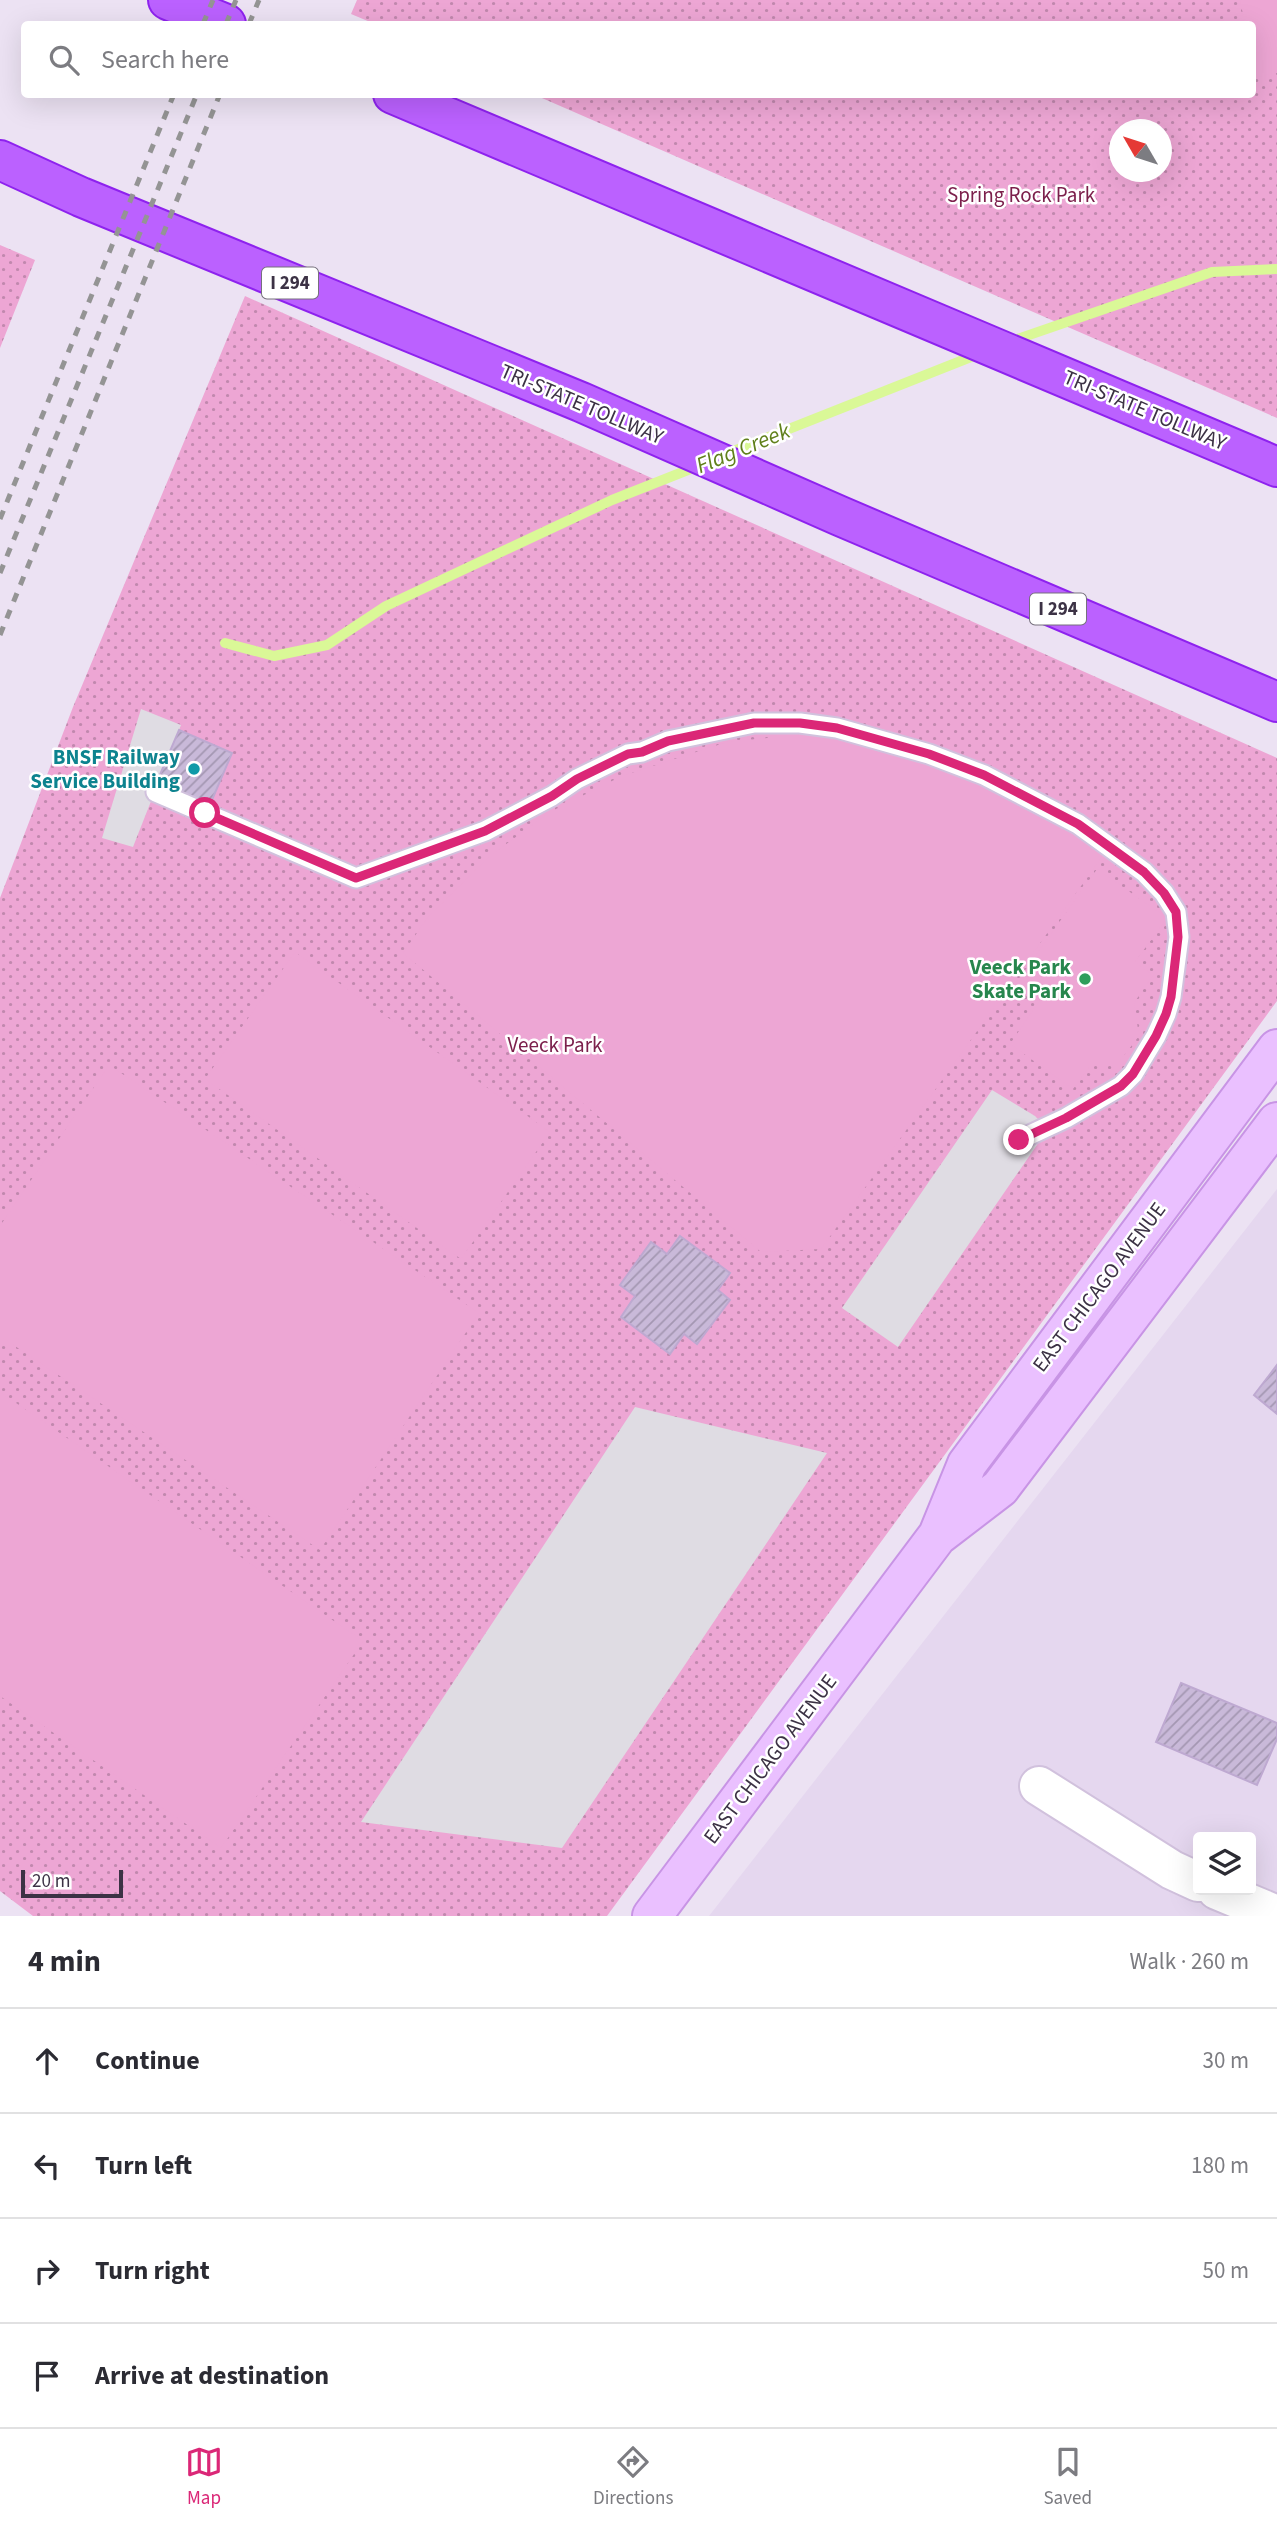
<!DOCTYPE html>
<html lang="en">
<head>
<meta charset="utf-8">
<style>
	:root { --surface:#fff; --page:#f2f2f3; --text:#2b2b33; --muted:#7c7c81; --line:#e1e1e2; --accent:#db2777 }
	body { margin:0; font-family:"Source Sans 3",sans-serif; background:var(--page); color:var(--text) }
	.controls { position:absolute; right:21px; bottom:21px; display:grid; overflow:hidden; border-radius:7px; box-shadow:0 7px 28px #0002 }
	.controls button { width:63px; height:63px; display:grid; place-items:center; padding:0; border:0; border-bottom:2px solid var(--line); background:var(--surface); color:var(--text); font:35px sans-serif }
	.compass { position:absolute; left:1109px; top:119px; width:63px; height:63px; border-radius:50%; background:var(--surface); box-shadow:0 7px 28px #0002; rotate:309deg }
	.scale { position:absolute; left:21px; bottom:18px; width:102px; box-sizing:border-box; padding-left:7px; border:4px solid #3c3245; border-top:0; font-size:19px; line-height:24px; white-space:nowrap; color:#3c3245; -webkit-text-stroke:5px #fff; paint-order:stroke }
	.stop { position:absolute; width:21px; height:21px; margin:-16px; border:5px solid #db2777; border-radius:50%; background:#fff }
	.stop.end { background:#db2777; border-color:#fff; box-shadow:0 2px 7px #0008 }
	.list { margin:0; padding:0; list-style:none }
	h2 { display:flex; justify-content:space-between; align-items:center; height:91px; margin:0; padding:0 28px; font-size:30px }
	h2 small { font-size:23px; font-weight:400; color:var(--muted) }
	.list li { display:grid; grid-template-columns:46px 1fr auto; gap:21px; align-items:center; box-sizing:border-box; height:105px; padding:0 28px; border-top:2px solid var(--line) }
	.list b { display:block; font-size:26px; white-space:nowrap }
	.list em { font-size:23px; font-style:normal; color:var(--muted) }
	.icon { flex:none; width:38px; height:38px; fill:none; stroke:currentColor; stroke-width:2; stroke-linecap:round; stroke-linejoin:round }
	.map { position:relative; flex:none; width:1277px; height:1916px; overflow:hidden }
	.search { position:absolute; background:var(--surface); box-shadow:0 7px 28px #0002; left:21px; right:21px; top:21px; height:77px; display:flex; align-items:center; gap:18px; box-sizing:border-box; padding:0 24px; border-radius:7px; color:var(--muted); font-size:26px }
	.sheet { height:511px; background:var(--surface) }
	nav { display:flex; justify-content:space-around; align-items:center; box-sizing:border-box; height:98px; border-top:2px solid var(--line); background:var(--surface); font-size:19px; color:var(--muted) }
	nav a { display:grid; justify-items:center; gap:4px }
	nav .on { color:var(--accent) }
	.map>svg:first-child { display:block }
	.residential { fill:#e5d7ef; fill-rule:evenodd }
	.green { fill:url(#green-dots); fill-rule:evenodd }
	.pitch { fill:#eda6d4 }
	.parking { fill:#dfdce3 }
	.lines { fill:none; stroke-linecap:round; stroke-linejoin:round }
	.stream { stroke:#daf897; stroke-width:10 }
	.building { fill:url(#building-hatch); stroke:#bea9d1; stroke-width:2 }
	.service-casing { stroke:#d1c1dd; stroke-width:23 }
	.minor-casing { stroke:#d1c1dd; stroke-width:42 }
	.secondary-casing { stroke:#c894e5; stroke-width:42 }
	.motorway-casing { stroke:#8e22ee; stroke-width:42 }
	.service { stroke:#fff; stroke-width:19 }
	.minor { stroke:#fff; stroke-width:38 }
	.secondary { stroke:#eac0ff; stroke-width:38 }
	.motorway { stroke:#bb61ff; stroke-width:38 }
	.rail { stroke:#949494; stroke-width:5; stroke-dasharray:9 9; stroke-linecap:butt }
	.route { stroke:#db2777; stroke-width:9 }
	.culture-dot { fill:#0f9aa8; stroke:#fff; stroke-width:2.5 }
	.leisure-dot { fill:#2e9e5b; stroke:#fff; stroke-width:2.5 }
	.labels { text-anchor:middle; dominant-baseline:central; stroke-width:5; stroke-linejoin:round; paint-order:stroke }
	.shield { fill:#fff; stroke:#76707d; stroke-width:2 }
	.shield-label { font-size:19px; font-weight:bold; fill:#3c3245 }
	.park-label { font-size:21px; fill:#7c204c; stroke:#fff }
	.street-label { font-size:21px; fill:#3c3245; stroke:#fff }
	.culture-label { font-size:21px; font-weight:bold; fill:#0d838f; stroke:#fff; text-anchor:end }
	.leisure-label { font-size:21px; font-weight:bold; fill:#27864d; stroke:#fff; text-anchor:end }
	.water-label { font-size:23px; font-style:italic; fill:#60801b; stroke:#fff }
</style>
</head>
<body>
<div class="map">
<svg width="1277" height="1916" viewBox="0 0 1277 1916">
	<defs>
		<pattern id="green-dots" width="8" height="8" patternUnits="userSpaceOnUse" patternTransform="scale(1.75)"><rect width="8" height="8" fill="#eda6d4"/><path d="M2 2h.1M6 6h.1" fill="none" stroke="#c188ae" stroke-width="1.8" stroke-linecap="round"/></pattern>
		<pattern id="building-hatch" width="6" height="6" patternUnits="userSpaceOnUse" patternTransform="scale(1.75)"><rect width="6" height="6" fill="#c9b9d9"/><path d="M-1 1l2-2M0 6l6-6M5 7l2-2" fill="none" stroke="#a497b2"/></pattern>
	</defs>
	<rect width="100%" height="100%" fill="#ece2f3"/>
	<path class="residential" d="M1277 1189V1916H709ZM1198 1837H1251V1890H1198Z"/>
	<path class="green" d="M357 0H1277V418L535 95 1252 94V24H375L351 14ZM1120 130H1162V172H1120Z
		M0 245 35 260 0 348Z
		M245 296 1277 758V1001L607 1916H33L0 1891V898L73 707Z"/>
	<path class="pitch" d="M1240 0H1277V73L1256 77 1253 61 1252 24H1245Z
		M827 732 932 759 1109 847 821 1249 761 1252 403 953 428 917 490 856 550 812 622 776 727 742Z
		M1097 869 1167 918 1135 962 1153 975 1134 1003 1139 1036 1119 1062 1089 1067 1073 1089 1010 1044 1040 1000 1016 983Z
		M295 952 550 1132 461 1259 205 1079Z
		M109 1065 479 1313 320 1550 0 1336V1226Z
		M0 1392 363 1641 221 1848 0 1696Z"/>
	<path class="parking" d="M141 709 181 725 133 847 102 838Z
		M992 1090 1035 1116 1048 1129 898 1347 842 1308Z
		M635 1407 827 1453 562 1848 361 1822Z"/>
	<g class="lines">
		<path class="stream" d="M1006 343 1212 272 1277 269
			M726 454 981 353
			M225 643 274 656 327 645 386 606 612 500 698 466"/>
	</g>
	<path class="building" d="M179 730 232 753 209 807 156 784Z
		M680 1236 730 1273 718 1290 730 1300 697 1344 684 1334 670 1354 621 1317 635 1296 620 1285 651 1242 667 1254Z
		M1277 1365V1414L1254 1395Z
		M1181 1683 1277 1723V1739L1257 1785 1156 1742Z"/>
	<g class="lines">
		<g class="service-casing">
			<path id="service" d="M156 792 356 878 485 831 552 796 577 779 628 754 642 752 668 741 754 723H800L837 728 929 754 984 775 1078 824 1144 872 1164 893 1176 912 1179 937 1171 997 1166 1014 1156 1036 1133 1074 1121 1086 1066 1118 1019 1140"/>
		</g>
		<g class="minor-casing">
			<path id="minor" d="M1039 1786 1172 1870 1198 1882
				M1217 1890 1277 1915"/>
		</g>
		<g class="secondary-casing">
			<path id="secondary" d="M940 1534 1000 1488 1277 1122
				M652 1916 938 1535 967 1464 1277 1049"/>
		</g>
		<g class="motorway-casing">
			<path id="motorway" d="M168 0 226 24
				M393 94 1277 467
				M0 160 81 197 581 402 840 516 1277 702"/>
		</g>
		<use href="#service" class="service"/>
		<use href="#minor" class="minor"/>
		<use href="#secondary" class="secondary"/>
		<use href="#motorway" class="motorway"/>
		<path class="rail" d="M203 24 213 0
			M226 24 236 0
			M249 24 259 0
			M0 519 174 94
			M0 573 197 94
			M0 635 220 94"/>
	</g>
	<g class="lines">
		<path class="route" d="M205 813 356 878 485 831 552 796 577 779 628 754 642 752 668 741 754 723H800L837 728 929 754 984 775 1078 824 1144 872 1164 893 1176 912 1178 937 1171 997 1166 1014 1156 1036 1133 1074 1121 1086 1066 1118 1019 1140"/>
	</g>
	<circle class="culture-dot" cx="194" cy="769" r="7"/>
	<circle class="leisure-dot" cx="1085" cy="979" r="7"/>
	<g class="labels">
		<g class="shield">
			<rect x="262" y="267.5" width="56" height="31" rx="5"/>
			<rect x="1030" y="593.5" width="56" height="31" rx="5"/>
		</g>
		<g class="shield-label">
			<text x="290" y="283">I 294</text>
			<text x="1058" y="609">I 294</text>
		</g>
		<g class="park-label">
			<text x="1021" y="195">Spring Rock Park</text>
			<text x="555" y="1045">Veeck Park</text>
		</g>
		<g class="street-label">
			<text transform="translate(582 404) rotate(23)">TRI-STATE TOLLWAY</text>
			<text transform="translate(1145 410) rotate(23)">TRI-STATE TOLLWAY</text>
			<text transform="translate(1099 1287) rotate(-53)">EAST CHICAGO AVENUE</text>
			<text transform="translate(770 1759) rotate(-53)">EAST CHICAGO AVENUE</text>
		</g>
		<g class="culture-label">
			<text x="180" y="757">BNSF Railway<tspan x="180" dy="24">Service Building</tspan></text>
		</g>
		<g class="leisure-label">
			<text x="1071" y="967">Veeck Park<tspan x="1071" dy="24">Skate Park</tspan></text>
		</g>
		<g class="water-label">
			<text transform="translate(743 448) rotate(-22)">Flag Creek</text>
		</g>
	</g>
</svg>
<div class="controls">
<button><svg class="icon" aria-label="layers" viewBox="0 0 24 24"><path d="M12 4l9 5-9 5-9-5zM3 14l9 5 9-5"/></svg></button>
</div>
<svg class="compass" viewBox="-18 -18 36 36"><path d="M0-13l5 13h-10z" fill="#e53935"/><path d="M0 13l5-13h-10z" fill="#7c7c81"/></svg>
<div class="scale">20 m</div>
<div class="stop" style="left:205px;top:813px"></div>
<div class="stop end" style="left:1019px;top:1140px"></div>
<div class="search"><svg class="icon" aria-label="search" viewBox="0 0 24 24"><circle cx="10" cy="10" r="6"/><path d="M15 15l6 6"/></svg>Search here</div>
</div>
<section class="sheet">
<h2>4 min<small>Walk · 260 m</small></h2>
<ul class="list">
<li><svg class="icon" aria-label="ahead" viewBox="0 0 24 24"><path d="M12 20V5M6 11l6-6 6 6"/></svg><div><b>Continue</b></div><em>30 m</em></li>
<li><svg class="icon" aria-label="left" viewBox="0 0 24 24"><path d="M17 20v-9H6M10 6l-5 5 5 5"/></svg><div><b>Turn left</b></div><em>180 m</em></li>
<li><svg class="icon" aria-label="right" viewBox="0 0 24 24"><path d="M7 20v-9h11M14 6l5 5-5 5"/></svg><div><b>Turn right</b></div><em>50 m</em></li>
<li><svg class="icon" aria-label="arrive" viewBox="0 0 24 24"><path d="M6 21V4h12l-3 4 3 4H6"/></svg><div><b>Arrive at destination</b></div></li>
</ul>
</section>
<nav>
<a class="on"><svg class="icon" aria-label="map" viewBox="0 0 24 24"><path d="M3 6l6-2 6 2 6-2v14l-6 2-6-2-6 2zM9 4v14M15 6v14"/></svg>Map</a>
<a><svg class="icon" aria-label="directions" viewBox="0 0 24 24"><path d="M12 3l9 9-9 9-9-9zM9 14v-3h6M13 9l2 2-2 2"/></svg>Directions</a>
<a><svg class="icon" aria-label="saved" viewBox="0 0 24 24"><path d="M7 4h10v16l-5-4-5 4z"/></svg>Saved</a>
</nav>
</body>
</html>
